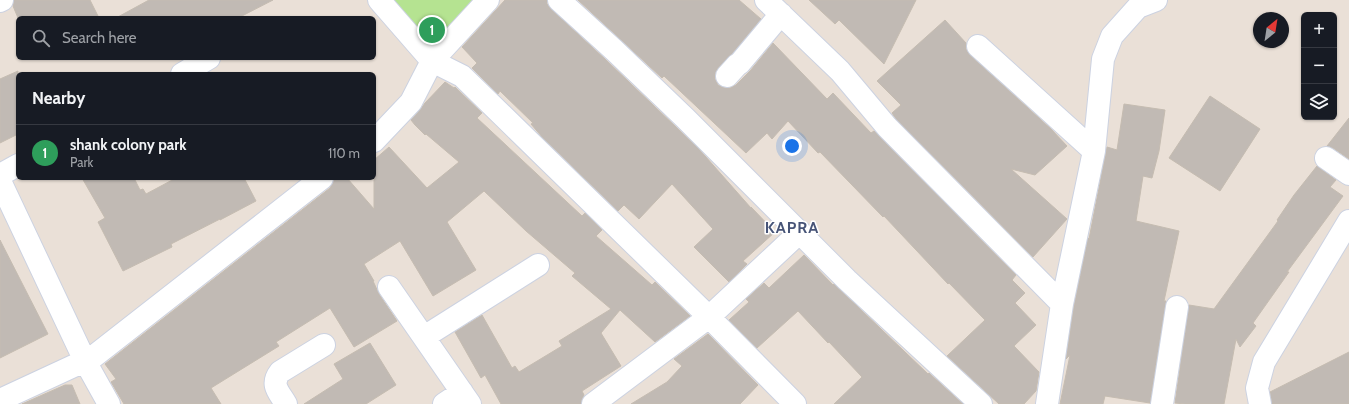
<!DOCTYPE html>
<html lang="en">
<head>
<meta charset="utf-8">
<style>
	:root { --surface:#171b24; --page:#242831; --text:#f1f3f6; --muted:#9ea1a6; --line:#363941; --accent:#306cfe }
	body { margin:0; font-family:Cabin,sans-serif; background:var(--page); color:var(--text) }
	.controls { position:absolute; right:12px; top:12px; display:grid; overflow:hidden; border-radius:6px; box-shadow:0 1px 3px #0004 }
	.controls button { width:36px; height:36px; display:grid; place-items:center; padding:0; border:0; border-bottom:1px solid var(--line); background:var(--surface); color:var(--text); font:20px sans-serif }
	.compass { position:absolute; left:1253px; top:12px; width:36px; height:36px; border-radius:50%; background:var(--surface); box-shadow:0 1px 3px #0004; rotate:30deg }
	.you { position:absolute; left:792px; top:146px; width:14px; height:14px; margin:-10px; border:3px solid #fff; border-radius:50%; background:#1a73e8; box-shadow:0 0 0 6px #1a73e833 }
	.badge { display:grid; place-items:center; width:26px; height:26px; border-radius:50%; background:var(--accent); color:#fff; font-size:13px; font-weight:700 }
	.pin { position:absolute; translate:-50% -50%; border:2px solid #fff; box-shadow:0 1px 4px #0006 }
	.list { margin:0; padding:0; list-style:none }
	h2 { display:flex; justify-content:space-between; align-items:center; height:52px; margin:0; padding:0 16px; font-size:17px }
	h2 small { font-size:13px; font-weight:400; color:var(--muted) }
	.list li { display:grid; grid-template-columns:26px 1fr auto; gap:12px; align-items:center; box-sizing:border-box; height:56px; padding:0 16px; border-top:1px solid var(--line) }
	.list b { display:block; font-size:15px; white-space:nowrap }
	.list p { margin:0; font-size:13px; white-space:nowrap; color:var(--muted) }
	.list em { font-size:13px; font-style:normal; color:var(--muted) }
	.icon { flex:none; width:22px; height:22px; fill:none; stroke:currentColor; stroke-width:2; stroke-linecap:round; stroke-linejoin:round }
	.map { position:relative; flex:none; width:1349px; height:404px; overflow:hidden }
	.search { position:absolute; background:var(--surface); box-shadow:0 1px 3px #0004; left:16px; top:16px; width:360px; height:44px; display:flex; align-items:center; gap:10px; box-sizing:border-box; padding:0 14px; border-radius:6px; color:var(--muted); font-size:15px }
	.panel { position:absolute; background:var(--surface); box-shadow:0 1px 3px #0004; left:16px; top:72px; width:360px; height:108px; border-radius:6px }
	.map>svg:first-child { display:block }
	.green { fill:#b5e391 }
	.building { fill:#c1bab4; stroke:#c5bcb1 }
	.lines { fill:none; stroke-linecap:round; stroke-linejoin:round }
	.minor-casing { stroke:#ccd2e1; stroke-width:24 }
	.minor { stroke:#fff; stroke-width:22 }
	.labels { text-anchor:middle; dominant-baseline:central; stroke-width:3; stroke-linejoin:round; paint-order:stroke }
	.district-label { font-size:16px; font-weight:bold; letter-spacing:1px; fill:#475477; stroke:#fff }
</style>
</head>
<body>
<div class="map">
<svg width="1349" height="404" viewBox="0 0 1349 404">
	<rect width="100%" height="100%" fill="#eae0d7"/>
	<path class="green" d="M384 0H481L432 61Z"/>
	<path class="building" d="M14 0H90L99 18H18L13 6Z
		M149 0H273L238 18H116Z
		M505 0H547V4L551 9 605 59 676 127 698 148 751 208V207L775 232 743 261 747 264 729 282 694 247 713 229 672 184 639 219 624 205 618 211 542 137 531 124 533 123 500 91 498 94 472 68 477 63 462 47Z
		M578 0H739L761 19 732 54 718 68 715 74V79L718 85 725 88H730L736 85 750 71 773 43 827 99 833 93 871 133 874 131 1016 275 1012 280 1025 293 1015 303 1036 325 1014 346 1039 372 1036 391 1024 404H999L947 356 985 320 949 283 948 284 884 216 883 217 820 152 818 153 788 121 772 139 767 133 746 153 664 76 662 78Z
		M809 0H916L884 64 839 20 835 24Z
		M945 20 966 43V49L970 55 1051 129 1067 146 1035 175 1011 169 1067 219 1033 257 896 119 892 113 901 105 877 81Z
		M18 71V134L0 143V79Z
		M445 82 454 88 455 87 482 113 477 118 582 216 585 213 602 230 596 236 652 285 655 282 690 316 655 342 620 310 601 333 621 366 582 391 584 395 582 399 581 404H501L485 375 481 378 455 332 482 315 512 368 515 366 519 372 562 346 559 341 611 309 572 276 575 273 526 231 484 191 447 222 476 270 433 296 400 241 364 264 374 281H373L379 294 397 321 354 347 330 308 276 342 279 346 211 388 221 404H124L111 382 116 379 105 364 330 188 334 180 337 178H347L374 209V160L389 147 427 188 459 162 426 134 425 135 415 125 411 120 420 110 425 103Z
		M1210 96 1260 129 1220 191 1169 158Z
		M1124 104 1165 110 1159 151 1152 178 1143 176 1136 221 1179 231 1164 301H1166L1150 403 1105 396 1103 404H1060L1070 355 1066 359 1074 306 1088 238 1089 239 1107 147 1117 150Z
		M1349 118V159L1333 148 1327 146Z
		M1317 166 1336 180 1330 187 1343 196 1287 272H1289L1253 323 1256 326 1240 347 1236 339 1224 404H1185L1175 403 1189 305 1214 309 1278 221 1277 220 1294 195Z
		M82 178H134L140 190 143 189 146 194 176 178H244L256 201 220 220V219L171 244 172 247 123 271 98 222 105 218Z
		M0 240 48 334 0 358Z
		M804 255 833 285 834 284 928 374 929 373 963 404H834L862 377 829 342 828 343 798 311 757 348 729 320 749 302 746 299 764 283 769 288Z
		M708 334 758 385 740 404H631L667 382 682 366 674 359Z
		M370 343 396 385 366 404H304L343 379 334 364Z
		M1349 352V404H1272L1270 392Z
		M65 385H72L80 404H22Z"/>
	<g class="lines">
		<g class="minor-casing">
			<path id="minor" d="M379 0 432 61 462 76 709 317 795 404
				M559 0 614 50 685 118 847 280 981 404
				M766 0 840 71 887 127 1062 304
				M0 1 2 0
				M978 46 1094 151
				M182 74 209 58
				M727 76 737 65 740 63 781 14
				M374 141 411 102 432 61 488 0
				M1326 158 1349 174
				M0 175 18 165
				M0 181 85 361 109 404
				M389 287 470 404
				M424 337 538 265
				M0 400 93 357 322 178
				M286 404C279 392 270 385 280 372L324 345
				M444 404 462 392
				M593 404 709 317 800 232
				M1047 404 1062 304 1094 151 1103 59 1112 36 1138 7 1156 0
				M1162 404 1177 307
				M1260 404 1257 388 1264 362 1349 221"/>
		</g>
		<use href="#minor" class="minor"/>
	</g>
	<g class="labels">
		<g class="district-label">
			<text x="792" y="227">KAPRA</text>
		</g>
	</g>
</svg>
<div class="controls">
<button>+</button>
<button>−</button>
<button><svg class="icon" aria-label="layers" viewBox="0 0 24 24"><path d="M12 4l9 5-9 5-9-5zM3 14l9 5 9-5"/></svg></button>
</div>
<svg class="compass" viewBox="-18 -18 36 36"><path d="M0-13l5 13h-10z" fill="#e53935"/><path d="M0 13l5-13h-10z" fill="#9ea1a6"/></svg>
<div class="you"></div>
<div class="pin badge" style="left:432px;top:30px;background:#2e9e5b">1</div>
<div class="search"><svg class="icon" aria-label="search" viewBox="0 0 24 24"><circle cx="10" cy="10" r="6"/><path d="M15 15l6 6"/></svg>Search here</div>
<section class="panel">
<h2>Nearby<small></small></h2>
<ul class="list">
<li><span class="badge" style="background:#2e9e5b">1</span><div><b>shank colony park</b><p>Park</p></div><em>110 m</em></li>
</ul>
</section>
</div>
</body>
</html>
